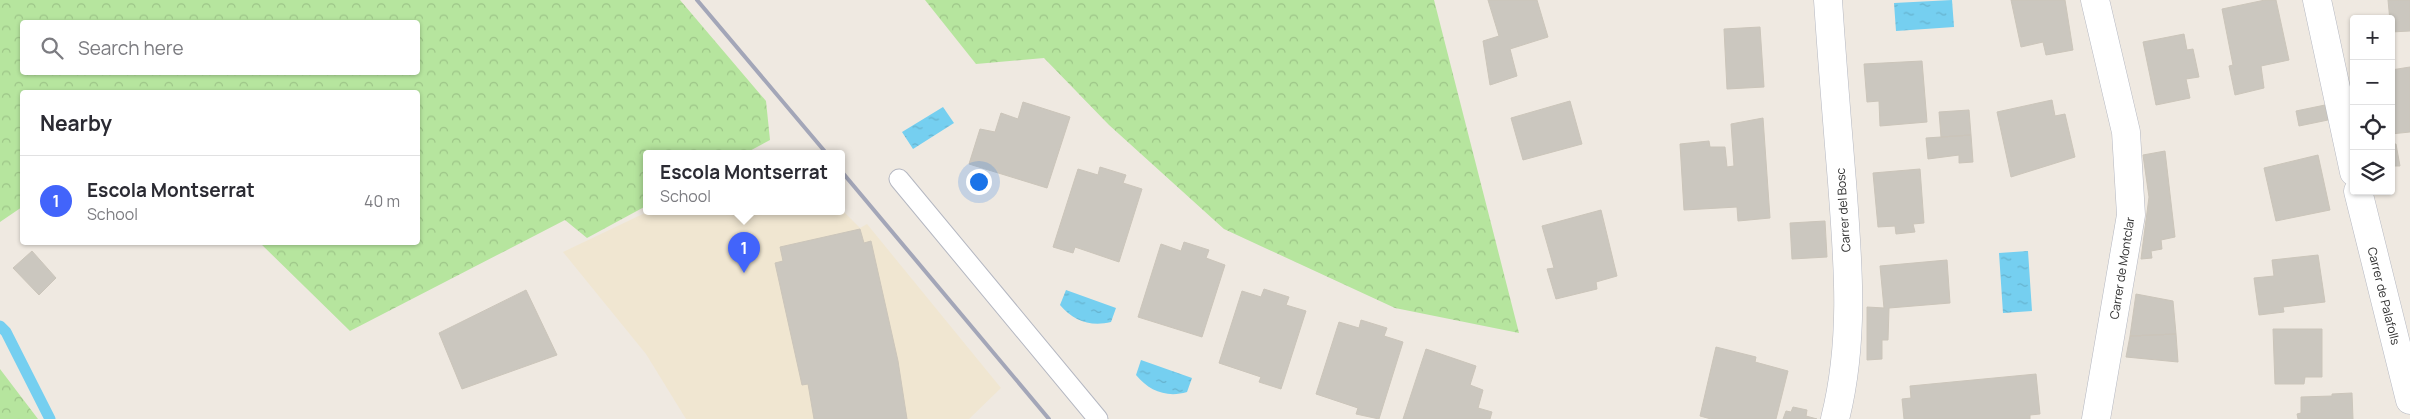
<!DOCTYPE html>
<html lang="en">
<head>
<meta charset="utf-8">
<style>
	:root { --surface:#fff; --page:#f7f7f7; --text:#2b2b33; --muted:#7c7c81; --line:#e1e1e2; --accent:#4264fb }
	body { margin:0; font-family:Manrope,sans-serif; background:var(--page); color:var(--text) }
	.controls { position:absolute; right:15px; top:15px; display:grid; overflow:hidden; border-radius:5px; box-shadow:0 1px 4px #0004 }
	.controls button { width:45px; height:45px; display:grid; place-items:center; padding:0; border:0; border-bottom:1px solid var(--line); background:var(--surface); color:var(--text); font:25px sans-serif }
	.you { position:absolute; left:978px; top:181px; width:18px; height:18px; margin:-12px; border:4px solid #fff; border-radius:50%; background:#1a73e8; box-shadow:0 0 0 8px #1a73e833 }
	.badge { display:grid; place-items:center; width:32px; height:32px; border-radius:50%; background:var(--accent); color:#fff; font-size:16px; font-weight:700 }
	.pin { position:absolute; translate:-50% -41px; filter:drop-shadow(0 1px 2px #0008) }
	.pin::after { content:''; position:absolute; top:26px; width:18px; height:15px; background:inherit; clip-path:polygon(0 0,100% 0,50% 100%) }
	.popup { position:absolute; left:643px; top:150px; width:202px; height:65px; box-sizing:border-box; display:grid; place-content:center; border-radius:5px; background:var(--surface); filter:drop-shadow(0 1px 4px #0005); font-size:16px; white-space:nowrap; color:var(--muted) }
	.popup b { font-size:19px; color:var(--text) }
	.popup::after { content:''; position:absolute; left:50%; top:100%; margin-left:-10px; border:10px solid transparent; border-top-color:var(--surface) }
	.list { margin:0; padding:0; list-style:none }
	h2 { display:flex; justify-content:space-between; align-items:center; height:65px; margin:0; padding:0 20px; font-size:21px }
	h2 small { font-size:16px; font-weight:400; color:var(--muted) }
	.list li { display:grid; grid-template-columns:32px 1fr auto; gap:15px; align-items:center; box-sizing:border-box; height:90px; padding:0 20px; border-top:1px solid var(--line) }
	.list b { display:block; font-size:19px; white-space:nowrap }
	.list p { margin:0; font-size:16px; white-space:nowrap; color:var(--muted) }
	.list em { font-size:16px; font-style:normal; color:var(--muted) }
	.icon { flex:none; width:28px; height:28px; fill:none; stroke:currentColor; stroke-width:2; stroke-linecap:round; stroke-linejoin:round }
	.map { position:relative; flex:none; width:2410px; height:419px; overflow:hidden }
	.search { position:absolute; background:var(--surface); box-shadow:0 1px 4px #0004; left:20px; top:20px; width:400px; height:55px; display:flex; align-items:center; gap:12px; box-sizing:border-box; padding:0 18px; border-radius:5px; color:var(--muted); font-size:19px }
	.panel { position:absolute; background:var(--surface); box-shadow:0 1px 4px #0004; left:20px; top:90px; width:400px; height:155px; border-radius:5px }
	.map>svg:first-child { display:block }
	.education { fill:#f0e6d1 }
	.forest { fill:url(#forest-crowns); fill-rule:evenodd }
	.water { fill:url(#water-ripples) }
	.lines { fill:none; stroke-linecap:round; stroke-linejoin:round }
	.stream { stroke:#75cff0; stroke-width:11 }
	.building { fill:#cbc7bf; stroke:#cbc5ba }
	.service-casing { stroke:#b4b7c1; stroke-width:21 }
	.minor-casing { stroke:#b4b7c1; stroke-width:29 }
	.service { stroke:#fff; stroke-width:19 }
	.minor { stroke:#fff; stroke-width:28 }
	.rail { stroke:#a3a6b8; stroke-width:4 }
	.labels { text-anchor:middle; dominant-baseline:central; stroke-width:4; stroke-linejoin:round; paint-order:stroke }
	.street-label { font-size:12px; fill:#2e2e2e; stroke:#fff }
</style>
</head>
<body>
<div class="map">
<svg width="2410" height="419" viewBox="0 0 2410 419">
	<defs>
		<pattern id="forest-crowns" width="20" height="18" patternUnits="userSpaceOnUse" patternTransform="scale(1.25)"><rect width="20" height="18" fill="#b6e59e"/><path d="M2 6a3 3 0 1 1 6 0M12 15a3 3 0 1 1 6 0" fill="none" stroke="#9dc588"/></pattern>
		<pattern id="water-ripples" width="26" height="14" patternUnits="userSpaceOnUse" patternTransform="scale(1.25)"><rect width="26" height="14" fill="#75cff0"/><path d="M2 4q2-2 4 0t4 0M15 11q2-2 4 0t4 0" fill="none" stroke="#66b2ce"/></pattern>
	</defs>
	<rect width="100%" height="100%" fill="#efe9e1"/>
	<path class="education" d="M842 210 860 228 867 224 1001 388 969 419H686L646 354 563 252 647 212H842Z"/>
	<path class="forest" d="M0 0H680L766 101 770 140 744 154H646V206L587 238 565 220 350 331 260 243 418 242V92H22V207L0 222ZM22 22H418V72H22Z
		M925 0H1434L1519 333 1395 308 1224 229 1109 125 1044 58 976 64Z
		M0 369 38 419H0Z"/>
	<path class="water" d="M1952 0 1954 27 1896 31 1894 3Z
		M943 107 954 123 913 149 902 132Z
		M2028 251 2032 311 2003 313 1999 253Z
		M1066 290 1116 308 1111 322C1091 327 1073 321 1060 305Z
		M1141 360 1192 378 1187 392C1167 398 1149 391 1136 375Z"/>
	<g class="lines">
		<path class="stream" d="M0 326 6 332 50 419"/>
	</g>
	<path class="building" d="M1488 0H1537L1548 37 1510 49 1517 76 1490 85 1483 41 1499 36Z
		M2011 0H2065L2073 50 2046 55 2043 42 2021 47Z
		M2265 0H2276L2289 60 2261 66 2264 88 2235 95 2229 66 2233 65 2222 9Z
		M2388 0H2410V31L2391 32Z
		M1760 27 1764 87 1727 89 1724 29Z
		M2184 34 2187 50 2193 49 2199 77 2186 79 2190 98 2156 105 2143 42Z
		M1922 61 1927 122 1880 126 1879 101 1867 102 1864 64Z
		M2410 67V132L2391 134V70Z
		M2052 100 2055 116 2065 114 2075 157 2011 177 1997 112Z
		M1570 101 1582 144 1523 160 1511 118Z
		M1023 102 1070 117 1047 188 969 164 980 129 995 132 1001 113 1018 119Z
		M2325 105 2328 120 2299 126 2296 111Z
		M1969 110 1971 135 1941 137 1939 112Z
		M1763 118 1770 218 1738 221 1737 207 1684 210 1680 144 1709 141 1710 147H1725L1727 167 1734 166 1731 124Z
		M1971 135 1973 162 1959 163V155L1928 159 1926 138Z
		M2391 144H2396L2400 166H2391Z
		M2165 151 2175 237 2161 240 2162 249 2151 251 2152 258 2141 259 2149 197 2143 155Z
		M2318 155 2330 210 2276 221 2264 168Z
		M1100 167 1126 175 1123 183 1142 189 1119 262 1075 247 1073 253 1053 247 1078 169 1098 175Z
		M1920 169 1924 223 1913 224 1915 232 1896 234 1895 226 1878 227 1873 173Z
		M1601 210 1617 276 1596 282 1597 289 1556 299 1547 269 1554 268 1542 226Z
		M1825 221 1827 257 1792 259 1790 223Z
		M860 229 864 243 871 241 898 361 907 419H814L808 384 802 385 775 263 783 261 780 247Z
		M1184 242 1209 250 1206 258 1225 265 1202 337 1138 317 1161 244 1181 251Z
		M32 251 56 278 39 295 13 268Z
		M2318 255 2325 302 2283 307 2284 312 2259 315 2254 278 2274 276 2272 260Z
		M1947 260 1950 303 1889 308 1888 340H1882V359L1867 360V307L1884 308 1880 266Z
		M1264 289 1289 297 1286 305 1306 311 1281 389 1259 382 1261 377 1219 363 1242 291 1261 297Z
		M526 290 557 355 462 389 439 333Z
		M2136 294 2173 301 2176 334 2130 336Z
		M1361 320 1387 328 1384 336 1403 342 1379 419 1356 414 1358 408 1316 394 1339 322 1359 328Z
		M2273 329H2322V377H2305L2304 384H2275Z
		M2176 334 2178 362 2126 357 2130 336Z
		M1716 347 1756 357 1755 362 1788 371 1776 419H1711L1700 416Z
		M1426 349 1476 366 1470 385 1483 390 1478 408 1492 412 1490 419H1403Z
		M2036 374 2040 414 2030 415V419H1904L1902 399 1911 398 1910 386Z
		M2352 393 2353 419H2298L2297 414 2301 413V397L2332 396V394Z
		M1793 407 1807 410 1806 416 1817 419H1783L1786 411 1791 412Z"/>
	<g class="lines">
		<g class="service-casing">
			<path id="service" d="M899 179 1098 419"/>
		</g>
		<g class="minor-casing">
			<path id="minor" d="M1828 0C1832 61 1837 121 1842 182 1848 262 1855 339 1835 419
				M2095 0 2126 132 2131 215 2096 419
				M2317 0 2354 172
				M2358 191 2410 400"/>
		</g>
		<use href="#service" class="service"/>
		<use href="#minor" class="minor"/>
		<path class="rail" d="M697 0 827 154
			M842 172 1049 419"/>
	</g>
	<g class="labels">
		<g class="street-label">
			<text transform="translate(1843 210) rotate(-94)">Carrer del Bosc</text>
			<text transform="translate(2122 268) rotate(-81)">Carrer de Montclar</text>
			<text transform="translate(2384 296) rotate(76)">Carrer de Palafolls</text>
		</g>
	</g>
</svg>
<div class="controls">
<button>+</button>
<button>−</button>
<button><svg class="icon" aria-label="locate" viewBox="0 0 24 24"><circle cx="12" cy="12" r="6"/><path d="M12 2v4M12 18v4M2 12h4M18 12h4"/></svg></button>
<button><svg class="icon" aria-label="layers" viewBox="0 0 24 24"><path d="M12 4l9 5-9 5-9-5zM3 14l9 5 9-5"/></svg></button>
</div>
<div class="you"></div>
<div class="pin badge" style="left:744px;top:273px">1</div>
<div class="popup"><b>Escola Montserrat</b>School</div>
<div class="search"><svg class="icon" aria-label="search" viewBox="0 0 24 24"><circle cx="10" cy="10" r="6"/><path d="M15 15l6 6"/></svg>Search here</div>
<section class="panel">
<h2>Nearby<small></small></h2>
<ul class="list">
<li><span class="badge">1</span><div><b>Escola Montserrat</b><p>School</p></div><em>40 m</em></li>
</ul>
</section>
</div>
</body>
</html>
